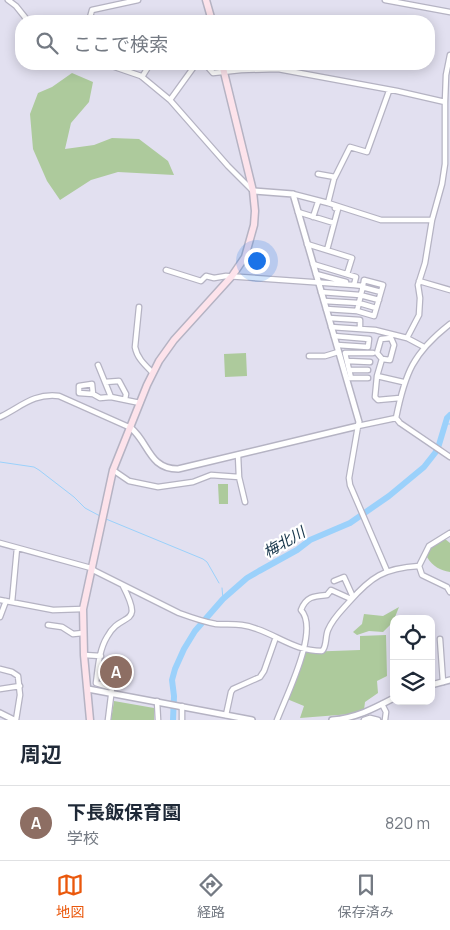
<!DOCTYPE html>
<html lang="ja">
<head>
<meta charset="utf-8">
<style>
	:root { --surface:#fff; --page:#f2f2f3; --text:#1f2937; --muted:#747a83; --line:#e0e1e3; --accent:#ea580c }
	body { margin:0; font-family:Manrope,"Noto Sans JP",sans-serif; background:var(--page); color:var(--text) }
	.controls { position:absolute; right:15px; bottom:15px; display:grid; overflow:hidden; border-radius:10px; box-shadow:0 2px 12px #0003 }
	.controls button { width:45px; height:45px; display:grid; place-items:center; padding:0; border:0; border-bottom:1px solid var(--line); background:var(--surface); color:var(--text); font:25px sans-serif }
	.you { position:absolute; left:256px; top:260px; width:18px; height:18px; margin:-12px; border:4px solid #fff; border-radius:50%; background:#1a73e8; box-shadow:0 0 0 8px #1a73e833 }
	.badge { display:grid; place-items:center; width:32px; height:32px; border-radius:50%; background:var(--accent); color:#fff; font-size:16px; font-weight:700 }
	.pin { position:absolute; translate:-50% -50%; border:2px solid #fff; box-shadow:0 1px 5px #0006 }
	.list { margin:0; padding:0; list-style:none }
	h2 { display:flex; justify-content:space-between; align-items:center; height:65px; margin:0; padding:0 20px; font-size:21px }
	h2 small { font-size:16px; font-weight:400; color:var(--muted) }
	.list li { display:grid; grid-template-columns:32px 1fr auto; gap:15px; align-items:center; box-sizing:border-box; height:75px; padding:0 20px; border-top:1px solid var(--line) }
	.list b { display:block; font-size:19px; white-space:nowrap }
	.list p { margin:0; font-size:16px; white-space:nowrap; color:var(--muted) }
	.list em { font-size:16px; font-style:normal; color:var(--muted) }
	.icon { flex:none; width:28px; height:28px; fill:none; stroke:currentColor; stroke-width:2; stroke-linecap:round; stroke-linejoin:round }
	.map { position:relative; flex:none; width:450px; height:720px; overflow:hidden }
	.search { position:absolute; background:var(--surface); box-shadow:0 2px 12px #0003; left:15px; right:15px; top:15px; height:55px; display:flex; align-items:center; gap:12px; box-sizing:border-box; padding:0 18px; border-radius:20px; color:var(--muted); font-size:19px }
	.sheet { height:140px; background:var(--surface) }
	nav { display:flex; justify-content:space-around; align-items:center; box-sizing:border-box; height:70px; border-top:1px solid var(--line); background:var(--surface); font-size:14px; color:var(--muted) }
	nav a { display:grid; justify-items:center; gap:2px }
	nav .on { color:var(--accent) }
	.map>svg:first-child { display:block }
	.green { fill:#adca9c }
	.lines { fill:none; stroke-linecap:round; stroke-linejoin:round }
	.stream { stroke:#9bd1fb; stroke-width:1 }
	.river { stroke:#9bd1fb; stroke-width:6 }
	.minor-casing { stroke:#b5b3c3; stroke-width:7 }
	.tertiary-casing { stroke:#b5b3c3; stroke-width:8 }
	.secondary-casing { stroke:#b5b3c3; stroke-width:9 }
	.minor { stroke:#fff; stroke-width:4.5 }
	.tertiary { stroke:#fff; stroke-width:5 }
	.secondary { stroke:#fde3eb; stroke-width:6 }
	.labels { text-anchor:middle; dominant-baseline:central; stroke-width:4.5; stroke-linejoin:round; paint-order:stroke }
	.water-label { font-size:15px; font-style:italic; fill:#153449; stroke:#fff }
</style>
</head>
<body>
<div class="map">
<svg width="450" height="720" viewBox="0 0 450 720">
	<rect width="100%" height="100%" fill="#e2e0f0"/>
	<path class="green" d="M72 73 93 82 89 102 71 123 65 149 94 145 112 138 139 139 168 161 174 175 118 172 91 180 60 200 47 181 33 149 30 114 38 93 52 87Z
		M246 353 247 376 225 377 224 354Z
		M218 484H228V504H219Z
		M445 539 450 543V572C440 570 433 567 427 557L430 548Z
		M399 607 393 622 383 632 369 631 357 635 353 632 362 624 364 614 383 616Z
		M386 635 387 676 377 681 378 693 365 702 364 710 351 714 300 718 304 706 287 699 305 652 360 650V636Z
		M114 701 154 708V720H111Z"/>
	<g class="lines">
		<path class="stream" d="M445 424H450
			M0 462 34 467 39 470 74 497 85 508 100 516
			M106 519 203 559 207 562 219 583
			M222 588 223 599"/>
		<path class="river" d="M173 720 174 696 172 680 175 669 184 649 195 631 223 599 247 578 259 571 297 550 310 540 350 523 389 496 424 467 435 453 438 448 447 418 450 415"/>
		<g class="minor-casing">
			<path id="minor" d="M8 0 16 6 28 21
				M385 0 450 12
				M89 21 92 10 138 0
				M106 64 141 76 170 100 228 166 252 190
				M205 64 213 73 241 70 278 69 397 91 445 102
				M142 77 150 64
				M170 100 196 64
				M318 174 335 177
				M293 194 328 203 381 220H432
				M328 203 334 179 350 147 367 152 389 91
				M298 212 334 223
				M313 217 318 202
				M307 244 352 258 347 274
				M327 250 338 209 335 208
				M313 264 356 277 354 285 363 286 357 311 326 309
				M166 270 201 281 206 276 214 278 226 276 354 285
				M316 274 346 282
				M419 281 450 290
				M362 287 381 292
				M321 292 360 295 379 300
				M324 301 359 303 376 308
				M139 307 135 347C137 358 145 365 153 373
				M357 311 374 316 383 285 364 280 363 286
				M329 318 360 320V329
				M331 327 375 330 407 338 424 347
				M334 336 369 339 368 347 337 345
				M407 338 419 315 420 298 418 285 425 263 432 220 442 184 445 164V102L446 75 450 55
				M309 356H325L338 352
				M382 359 390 360 394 345 391 338 381 339 377 353 382 359 377 376 375 397 378 400 400 398
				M347 361 370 362
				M98 365 111 397
				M349 370H368
				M377 376 403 382
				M350 378H368
				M351 378 345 353H373
				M105 382 119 381 126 394 125 400
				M93 394 79 393V386L92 384 93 394 100 398 111 397 140 403
				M0 417C21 407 33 393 59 396L131 428
				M396 418C405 373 413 353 450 324
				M396 418 400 423 450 457
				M113 470 129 481 158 487 193 482 211 475 239 477 238 455
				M239 477 245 502
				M0 543 91 568 95 571 179 613C190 617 204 622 216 624 231 625 242 623 257 629 280 637 296 651 322 651 327 647 325 637 328 630 333 618 341 611 349 602 371 577 384 568 419 566L429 546 450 533
				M419 566 422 575 447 587 450 592
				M387 571 350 485 349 478 358 426 396 418
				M334 581 344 577 353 597
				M0 600 53 610 83 609
				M12 602 17 548
				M0 617 6 601
				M48 625 62 627 73 634 83 633
				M440 639 443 682
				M84 655 101 656
				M0 669 12 672 18 676 20 695 16 720
				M0 689 20 686
				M157 701 158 720
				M382 704 386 712 385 720
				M226 715 231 692 233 689 260 677 264 671 276 637
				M108 720 112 688 96 683C98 668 99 650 107 637 121 610 145 629 123 586
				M182 720V706
				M277 720C286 696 320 630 301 610 306 596 315 596 327 595L331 590 351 599
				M364 720 370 718 378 720"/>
		</g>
		<g class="tertiary-casing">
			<path id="tertiary" d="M131 428C149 443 149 469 178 469L358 426 359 422 293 194 253 191
				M431 685 450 680
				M88 689 252 720
				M0 713 14 720
				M332 720C356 718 373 709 394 698"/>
		</g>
		<g class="secondary-casing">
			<path id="secondary" d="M206 0 212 21
				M90 720 84 655 83 609 113 470 147 385 159 361 174 340 232 276 245 257 254 225 255 211 253 191 222 64"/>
		</g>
		<use href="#minor" class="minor"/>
		<use href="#tertiary" class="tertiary"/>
		<use href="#secondary" class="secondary"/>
	</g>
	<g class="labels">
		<g class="water-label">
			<text transform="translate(284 542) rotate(-30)">梅北川</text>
		</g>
	</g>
</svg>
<div class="controls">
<button><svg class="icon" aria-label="locate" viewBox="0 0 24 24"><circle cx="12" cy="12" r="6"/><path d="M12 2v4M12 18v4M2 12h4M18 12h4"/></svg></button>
<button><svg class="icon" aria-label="layers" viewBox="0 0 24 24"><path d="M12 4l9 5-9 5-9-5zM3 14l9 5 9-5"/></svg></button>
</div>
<div class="you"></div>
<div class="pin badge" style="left:116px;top:672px;background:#8d6e63">A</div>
<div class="search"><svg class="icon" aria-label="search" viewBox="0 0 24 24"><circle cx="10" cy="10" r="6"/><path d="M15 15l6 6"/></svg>ここで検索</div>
</div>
<section class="sheet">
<h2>周辺<small></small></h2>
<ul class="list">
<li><span class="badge" style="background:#8d6e63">A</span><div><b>下長飯保育園</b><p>学校</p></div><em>820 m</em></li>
</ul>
</section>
<nav>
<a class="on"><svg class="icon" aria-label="map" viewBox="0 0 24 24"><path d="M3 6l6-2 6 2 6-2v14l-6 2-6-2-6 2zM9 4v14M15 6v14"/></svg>地図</a>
<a><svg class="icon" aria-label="directions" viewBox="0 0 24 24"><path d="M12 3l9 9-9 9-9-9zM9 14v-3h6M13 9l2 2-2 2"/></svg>経路</a>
<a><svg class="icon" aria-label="saved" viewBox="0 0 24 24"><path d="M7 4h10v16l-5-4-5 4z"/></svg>保存済み</a>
</nav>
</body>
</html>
